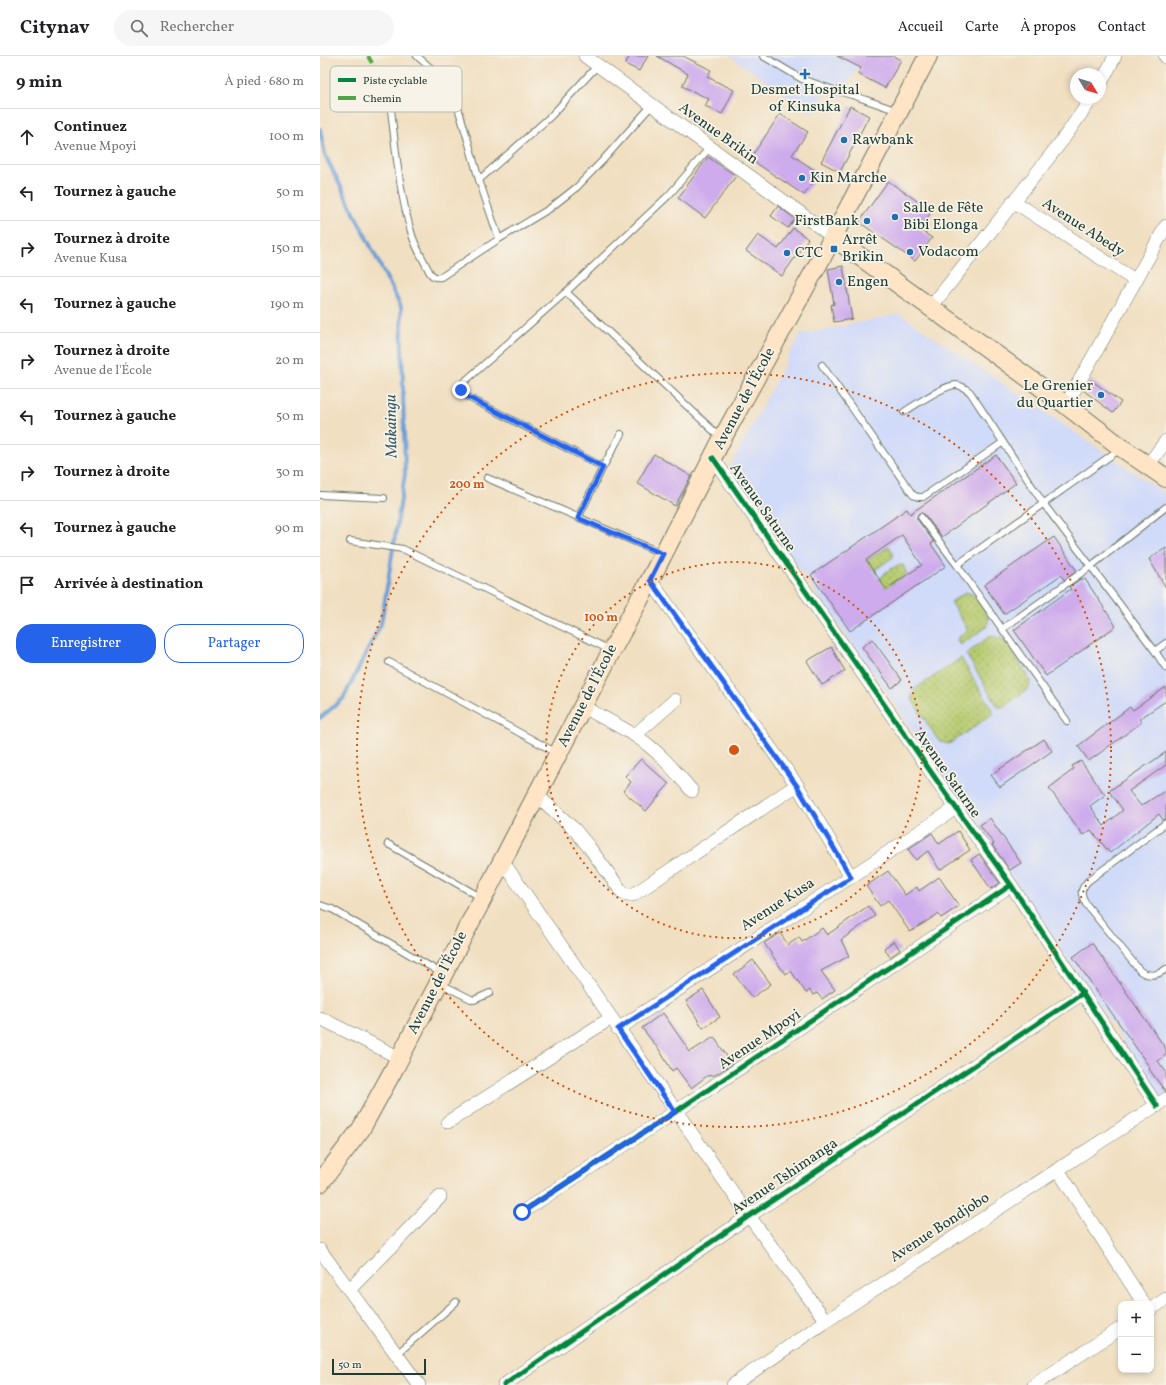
<!DOCTYPE html>
<html lang="fr">
<head>
<meta charset="utf-8">
<style>
	:root { --surface:#fff; --page:#f6f6f6; --text:#202124; --muted:#757577; --line:#e0e0e0; --accent:#2563eb }
	body { margin:0; font-family:Vollkorn,serif; background:var(--page); color:var(--text) }
	.controls { position:absolute; right:12px; bottom:12px; display:grid; overflow:hidden; border-radius:8px; box-shadow:0 2px 6px #0003 }
	.controls button { width:36px; height:36px; display:grid; place-items:center; padding:0; border:0; border-bottom:1px solid var(--line); background:var(--surface); color:var(--text); font:20px sans-serif }
	.compass { position:absolute; left:750px; top:12px; width:36px; height:36px; border-radius:50%; background:var(--surface); box-shadow:0 2px 6px #0003; rotate:128deg }
	.scale { position:absolute; left:12px; bottom:10px; width:94px; box-sizing:border-box; padding-left:4px; border:2px solid #1f3d34; border-top:0; font-size:11px; line-height:14px; white-space:nowrap; color:#1f3d34; -webkit-text-stroke:3px #f7f3e8; paint-order:stroke }
	.stop { position:absolute; width:12px; height:12px; margin:-9px; border:3px solid #2563eb; border-radius:50%; background:#fff }
	.stop.end { background:#2563eb; border-color:#fff; box-shadow:0 1px 4px #0008 }
	.list { margin:0; padding:0; list-style:none }
	h2 { display:flex; justify-content:space-between; align-items:center; height:52px; margin:0; padding:0 16px; font-size:17px }
	h2 small { font-size:13px; font-weight:400; color:var(--muted) }
	.list li { display:grid; grid-template-columns:26px 1fr auto; gap:12px; align-items:center; box-sizing:border-box; height:56px; padding:0 16px; border-top:1px solid var(--line) }
	.list b { display:block; font-size:15px; white-space:nowrap }
	.list p { margin:0; font-size:13px; white-space:nowrap; color:var(--muted) }
	.list em { font-size:13px; font-style:normal; color:var(--muted) }
	.actions { display:flex; gap:8px; padding:12px 16px }
	.actions a { flex:1; padding:9px 0; border:1px solid var(--accent); border-radius:16px; text-align:center; font-size:14px; color:var(--accent) }
	.actions .main { background:var(--accent); color:#fff }
	.icon { flex:none; width:22px; height:22px; fill:none; stroke:currentColor; stroke-width:2; stroke-linecap:round; stroke-linejoin:round }
	.map { position:relative; flex:none; width:846px; height:1329px; overflow:hidden }
	header { display:flex; align-items:center; gap:24px; box-sizing:border-box; height:56px; padding:0 20px; background:var(--surface); border-bottom:1px solid var(--line) }
	header strong { font-size:19px }
	nav { display:flex; gap:22px; margin-inline-start:auto; font-size:14px }
	.search { width:280px; height:36px; background:var(--page); display:flex; align-items:center; gap:10px; box-sizing:border-box; padding:0 14px; border-radius:22px; color:var(--muted); font-size:15px }
	main { display:flex }
	aside { flex:1; background:var(--surface) }
	.map>svg:first-child { display:block }
	.built { fill:#d0daf9 }
	.green { fill:url(#green-dots); stroke:#6b8452 }
	.lines { fill:none; stroke-linecap:round; stroke-linejoin:round }
	.stream { stroke:#6a9ed6; stroke-width:4 }
	.building { fill:#ceabec; fill-rule:evenodd }
	.lane-casing { stroke:#687665; stroke-width:8 }
	.street-casing { stroke:#687665; stroke-width:14 }
	.secondary-casing { stroke:#687665; stroke-width:20 }
	.lane { stroke:#fff; stroke-width:6 }
	.street { stroke:#fff; stroke-width:13 }
	.secondary { stroke:#ffe4c6; stroke-width:18 }
	.quiet { stroke:#4fa644; stroke-width:4; stroke-dasharray:8 4; stroke-linecap:butt }
	.cycleway-casing { stroke:#f7f3e8; stroke-width:8 }
	.cycleway { stroke:#00873e; stroke-width:5 }
	.route { stroke:#2563eb; stroke-width:5 }
	.ring { fill:none; stroke:#d45610; stroke-width:2; stroke-dasharray:2 4 }
	.poi-dot { fill:#1f6fb2; stroke:#f7f3e8; stroke-width:1.5 }
	.labels { text-anchor:middle; dominant-baseline:central; stroke-width:3.5; stroke-linejoin:round; paint-order:stroke }
	.poi-label { font-size:15px; fill:#1f3d34; stroke:#f7f3e8; text-anchor:start }
	.street-label { font-size:15px; fill:#1f3d34; stroke:#f7f3e8 }
	.water-label { font-size:16px; font-style:italic; fill:#365a65; stroke:#f7f3e8 }
	.key { fill:#f7f3e8; stroke:#b6bcb2; stroke-width:1 }
	.key-label { font-size:11px; fill:#1f3d34 }
	.centre { fill:#d45610; stroke:#f7f3e8; stroke-width:2 }
	.ring-label { font-size:12px; text-anchor:middle; font-weight:bold; fill:#d45610; stroke:#f7f3e8; stroke-width:3.5; stroke-linejoin:round; paint-order:stroke }
</style>
</head>
<body>
<header>
<strong>Citynav</strong>
<div class="search"><svg class="icon" aria-label="search" viewBox="0 0 24 24"><circle cx="10" cy="10" r="6"/><path d="M15 15l6 6"/></svg>Rechercher</div>
<nav><a>Accueil</a><a>Carte</a><a>À propos</a><a>Contact</a></nav>
</header>
<main>
<aside>
<h2>9 min<small>À pied · 680 m</small></h2>
<ul class="list">
<li><svg class="icon" aria-label="ahead" viewBox="0 0 24 24"><path d="M12 20V5M6 11l6-6 6 6"/></svg><div><b>Continuez</b><p>Avenue Mpoyi</p></div><em>100 m</em></li>
<li><svg class="icon" aria-label="left" viewBox="0 0 24 24"><path d="M17 20v-9H6M10 6l-5 5 5 5"/></svg><div><b>Tournez à gauche</b></div><em>50 m</em></li>
<li><svg class="icon" aria-label="right" viewBox="0 0 24 24"><path d="M7 20v-9h11M14 6l5 5-5 5"/></svg><div><b>Tournez à droite</b><p>Avenue Kusa</p></div><em>150 m</em></li>
<li><svg class="icon" aria-label="left" viewBox="0 0 24 24"><path d="M17 20v-9H6M10 6l-5 5 5 5"/></svg><div><b>Tournez à gauche</b></div><em>190 m</em></li>
<li><svg class="icon" aria-label="right" viewBox="0 0 24 24"><path d="M7 20v-9h11M14 6l5 5-5 5"/></svg><div><b>Tournez à droite</b><p>Avenue de l'École</p></div><em>20 m</em></li>
<li><svg class="icon" aria-label="left" viewBox="0 0 24 24"><path d="M17 20v-9H6M10 6l-5 5 5 5"/></svg><div><b>Tournez à gauche</b></div><em>50 m</em></li>
<li><svg class="icon" aria-label="right" viewBox="0 0 24 24"><path d="M7 20v-9h11M14 6l5 5-5 5"/></svg><div><b>Tournez à droite</b></div><em>30 m</em></li>
<li><svg class="icon" aria-label="left" viewBox="0 0 24 24"><path d="M17 20v-9H6M10 6l-5 5 5 5"/></svg><div><b>Tournez à gauche</b></div><em>90 m</em></li>
<li><svg class="icon" aria-label="arrive" viewBox="0 0 24 24"><path d="M6 21V4h12l-3 4 3 4H6"/></svg><div><b>Arrivée à destination</b></div></li>
</ul>
<div class="actions"><a class="main">Enregistrer</a><a>Partager</a></div>
</aside>
<div class="map">
<svg width="846" height="1329" viewBox="0 0 846 1329">
	<defs>
		<pattern id="green-dots" width="8" height="8" patternUnits="userSpaceOnUse"><rect width="8" height="8" fill="#b7cb6f"/><path d="M2 2h.1M6 6h.1" fill="none" stroke="#94a65c" stroke-width="1.8" stroke-linecap="round"/></pattern>
	</defs>
	<rect width="100%" height="100%" fill="#f7f3e8"/>
	<filter id="ink" filterUnits="userSpaceOnUse"><feTurbulence type="fractalNoise" baseFrequency=".025" numOctaves="2"/><feDisplacementMap in="SourceGraphic" scale="8" xChannelSelector="R" yChannelSelector="G"/><feConvolveMatrix kernelMatrix="1 2 1 2 8 2 1 2 1" color-interpolation-filters="sRGB"/></filter>
	<filter id="wash" filterUnits="userSpaceOnUse"><feTurbulence type="fractalNoise" baseFrequency=".012" numOctaves="4" result="noise"/><feDisplacementMap in="SourceGraphic" scale="16" xChannelSelector="R" yChannelSelector="G"/><feGaussianBlur stdDeviation="0.9" result="paint"/><feColorMatrix in="noise" values="0 0 0 0 0 0 0 0 0 0 0 0 0 0 0 0 0 1.4 0 .05"/><feComposite in="paint" operator="in"/></filter>
	<g filter="url(#wash)">
		<rect width="100%" height="100%" fill="#f1dfc1"/>
		<path class="built" d="M410 0H544L520 42 504 37 493 58Z
			M580 258 846 438V1037L841 1041 563 631 409 413 480 279Z"/>
		<path class="green" d="M569 490 573 497V501L555 514 551 511 541 508Z
			M583 509 587 518 561 535 556 529C563 518 569 511 583 509Z
			M646 536 654 539 669 562 667 571 640 589 637 583 648 574 631 546Z
			M670 580 685 583 708 620 710 626 709 632 684 651H678L646 598Z
			M641 602 674 657 631 687 627 688 618 684 591 642 595 633Z"/>
		<g class="lines">
			<path class="stream" d="M0 73 5 99 81 251 85 418 61 568 23 643 0 662"/>
		</g>
		<g id="blocks">
			<path class="building" d="M310 0H328L319 15 305 8Z
				M337 0H363L391 14 387 21 414 34 402 58 385 50 389 43 362 30 368 18Z
				M517 0H573L581 4 565 32 538 18 541 12Z
				M530 50 549 60 520 116 501 106Z
				M460 58 488 76 472 99 499 117 484 139 430 103Z
				M388 101 416 120 385 162 358 142Z
				M568 125 612 155 599 173 612 182 595 205 539 166Z
				M458 150 475 163 468 172 451 160Z
				M473 172 488 183 462 220 426 195 438 179 458 193Z
				M523 210 532 263 514 266 511 249 514 248 508 213Z
				M771 324 801 346 793 357 763 334Z
				M334 398 371 420 355 450 317 427Z
				M676 399 696 427 622 481 604 458 601 457 598 458 597 461V463L614 486 611 488 626 510 530 575 491 519 587 453 590 458ZM582 479 602 509 566 533 546 504Z
				M734 481 757 515 744 524 741 519 684 558 664 529Z
				M846 492V532L829 503Z
				M762 522 763 524 765 523 796 570 726 620 694 574 751 533 749 531Z
				M552 583 582 624 572 632 542 591Z
				M511 591 525 615 502 629 487 605Z
				M846 631V645L819 663 822 666 769 705 758 690 810 651 813 654Z
				M724 683 732 695 680 731 671 719Z
				M846 696V709L809 735 821 750 846 734V763L843 764 839 758 790 797 771 774 763 779 729 732 754 713 752 710 761 705 785 739 770 750 784 770 803 754 789 735Z
				M321 703 349 728 326 755 303 735 311 726 305 720Z
				M670 762 701 807 690 814 672 789 674 788 660 769Z
				M638 775 650 794 620 814 608 795 596 804 588 793 612 777 619 788Z
				M659 798 680 827 671 833 651 804Z
				M568 815 585 839 597 831 599 835 619 821 639 850 621 862 618 858 590 876 568 844 560 850 546 830Z
				M548 850 555 860 521 884 529 900 501 915 515 934 502 943 497 937 493 939 490 934 486 937 471 915 465 918 444 887 460 877 468 889 479 881 482 886 502 872 507 879Z
				M574 885 580 894 570 901 564 892Z
				M772 887 846 993V999L838 1005 846 1016V1035H845L829 1013 830 1012 753 901Z
				M433 904 451 928 432 942 414 918Z
				M383 934 400 961 383 972 366 945Z
				M343 957 370 996 394 981 412 1008 395 1019 387 1020 371 1032 356 1012 352 1015 340 995 322 972Z"/>
		</g>
	</g>
	<g filter="url(#ink)">
		<use href="#blocks" fill-opacity="0" stroke="#687665" stroke-width="1"/>
		<g class="lines">
			<g class="lane-casing">
				<path id="lane" d="M97 0 122 22 128 30 136 45 149 88 159 124 179 183
					M443 0 482 23 514 34 532 39 578 55
					M69 37C75 84 78 133 92 179 96 192 104 205 110 217 113 221 116 222 121 221L179 183 229 153 257 131 283 104 332 49
					M159 124 231 60 278 9
					M246 236 401 382
					M502 309 593 439 598 441H603L682 387
					M584 356C595 349 624 329 636 329 641 329 646 333 650 336L723 447 835 595 846 612
					M283 411 146 340 141 334 144 326 246 236 349 139 390 91
					M167 422 341 497
					M0 439 64 442
					M601 461 637 509 747 665
					M258 462 283 411 301 378
					M30 485 83 493 290 594
					M637 509 800 393
					M682 573 771 510 846 451
					M835 595 846 587
					M69 606 237 697
					M846 767 768 825C760 834 760 837 766 848L820 915C829 921 837 920 846 913
					M68 788 162 842
					M0 849 12 853 121 917
					M121 928 151 943 154 944 170 937
					M77 1298 136 1246"/>
			</g>
			<g class="street-casing">
				<path id="street" d="M265 0 513 181
					M845 0 846 1
					M780 29 795 0
					M693 145 816 225
					M611 251 741 86 772 42
					M746 349 846 170
					M393 402 636 752 691 829 837 1050
					M828 409 846 385
					M330 524 477 729 531 821
					M263 651C280 660 298 669 314 679 337 693 355 715 372 735
					M315 679 355 644
					M217 739 255 774 269 791 302 836C306 839 308 840 313 839L477 729
					M183 806 429 1160 506 1265
					M0 962 80 1002
					M298 973 636 752
					M128 1066 291 962
					M738 1114 824 1248
					M202 1156 355 1056 691 829
					M0 1194 99 1329
					M29 1234 120 1141
					M831 1253 846 1243
					M184 1329 429 1160 763 937
					M413 1329 506 1265 846 1043
					M714 1329 801 1272"/>
			</g>
			<g class="secondary-casing">
				<path id="secondary" d="M513 181 746 349 802 392 846 422
					M0 1127 41 1073 74 1013 292 594 330 524 402 383 513 181 608 0"/>
			</g>
			<use href="#lane" class="lane"/>
			<use href="#street" class="street"/>
			<use href="#secondary" class="secondary"/>
			<path class="quiet" d="M48 0 69 37"/>
			<g class="cycleway-casing">
				<path id="cycleway" d="M393 402 636 752 691 829 837 1050
					M202 1156 355 1056 691 829
					M184 1329 429 1160 763 937"/>
			</g>
			<use href="#cycleway" class="cycleway"/>
		</g>
	</g>
	<g class="lines" filter="url(#ink)">
		<path class="route" d="M141 334 146 340 283 411 258 462 343 498 330 524 477 730 531 821 298 973 355 1056 202 1156"/>
	</g>
	<g class="ring">
		<circle cx="414" cy="694" r="188"/>
		<circle cx="414" cy="694" r="377"/>
	</g>
	<g class="poi-dot">
		<path d="M483 12h4v4h4v4h-4v4h-4v-4h-4v-4h4z"/>
		<circle cx="524" cy="84" r="4"/>
		<circle cx="482" cy="122" r="4"/>
		<circle cx="575" cy="161" r="4"/>
		<circle cx="547" cy="165" r="4"/>
		<rect x="510" y="189" width="8" height="8" rx="2"/>
		<circle cx="590" cy="196" r="4"/>
		<circle cx="467" cy="197" r="4"/>
		<circle cx="519" cy="226" r="4"/>
		<circle cx="781" cy="339" r="4"/>
	</g>
	<g class="labels">
		<g class="poi-label">
			<text x="485" y="34" text-anchor="middle">Desmet Hospital<tspan x="485" dy="17">of Kinsuka</tspan></text>
			<text x="532" y="84">Rawbank</text>
			<text x="490" y="122">Kin Marche</text>
			<text x="583" y="152">Salle de Fête<tspan x="583" dy="17">Bibi Elonga</tspan></text>
			<text x="539" y="165" text-anchor="end">FirstBank</text>
			<text x="522" y="184">Arrêt<tspan x="522" dy="17">Brikin</tspan></text>
			<text x="598" y="196">Vodacom</text>
			<text x="475" y="197">CTC</text>
			<text x="527" y="226">Engen</text>
			<text x="773" y="330" text-anchor="end">Le Grenier<tspan x="773" dy="17">du Quartier</tspan></text>
		</g>
		<g class="street-label">
			<text transform="translate(398 78) rotate(36)">Avenue Brikin</text>
			<text transform="translate(763 172) rotate(33)">Avenue Abedy</text>
			<text transform="translate(425 343) rotate(-62)">Avenue de l'École</text>
			<text transform="translate(442 452) rotate(55)">Avenue Saturne</text>
			<text transform="translate(268 640) rotate(-63)">Avenue de l'École</text>
			<text transform="translate(627 718) rotate(55)">Avenue Saturne</text>
			<text transform="translate(458 849) rotate(-33)">Avenue Kusa</text>
			<text transform="translate(118 927) rotate(-63)">Avenue de l'École</text>
			<text transform="translate(440 984) rotate(-34)">Avenue Mpoyi</text>
			<text transform="translate(465 1121) rotate(-34)">Avenue Tshimanga</text>
			<text transform="translate(620 1172) rotate(-33)">Avenue Bondjobo</text>
		</g>
		<g class="water-label">
			<text transform="translate(72 370) rotate(-91)">Makaingu</text>
		</g>
	</g>
	<rect x="10" y="10" width="132" height="46" rx="6" class="key"/>
	<rect x="18" y="22" width="18" height="4" fill="#00873e"/>
	<rect x="18" y="40" width="18" height="4" fill="#4fa644"/>
	<g class="key-label">
		<text x="43" y="28">Piste cyclable</text>
		<text x="43" y="46">Chemin</text>
	</g>
	<circle cx="414" cy="694" r="6" class="centre"/>
	<g class="ring-label">
		<text x="147" y="432">200 m</text>
		<text x="281" y="565">100 m</text>
	</g>
</svg>
<div class="controls">
<button>+</button>
<button>−</button>
</div>
<svg class="compass" viewBox="-18 -18 36 36"><path d="M0-13l5 13h-10z" fill="#e53935"/><path d="M0 13l5-13h-10z" fill="#757577"/></svg>
<div class="scale">50 m</div>
<div class="stop" style="left:202px;top:1156px"></div>
<div class="stop end" style="left:141px;top:334px"></div>
</div>
</main>
</body>
</html>
